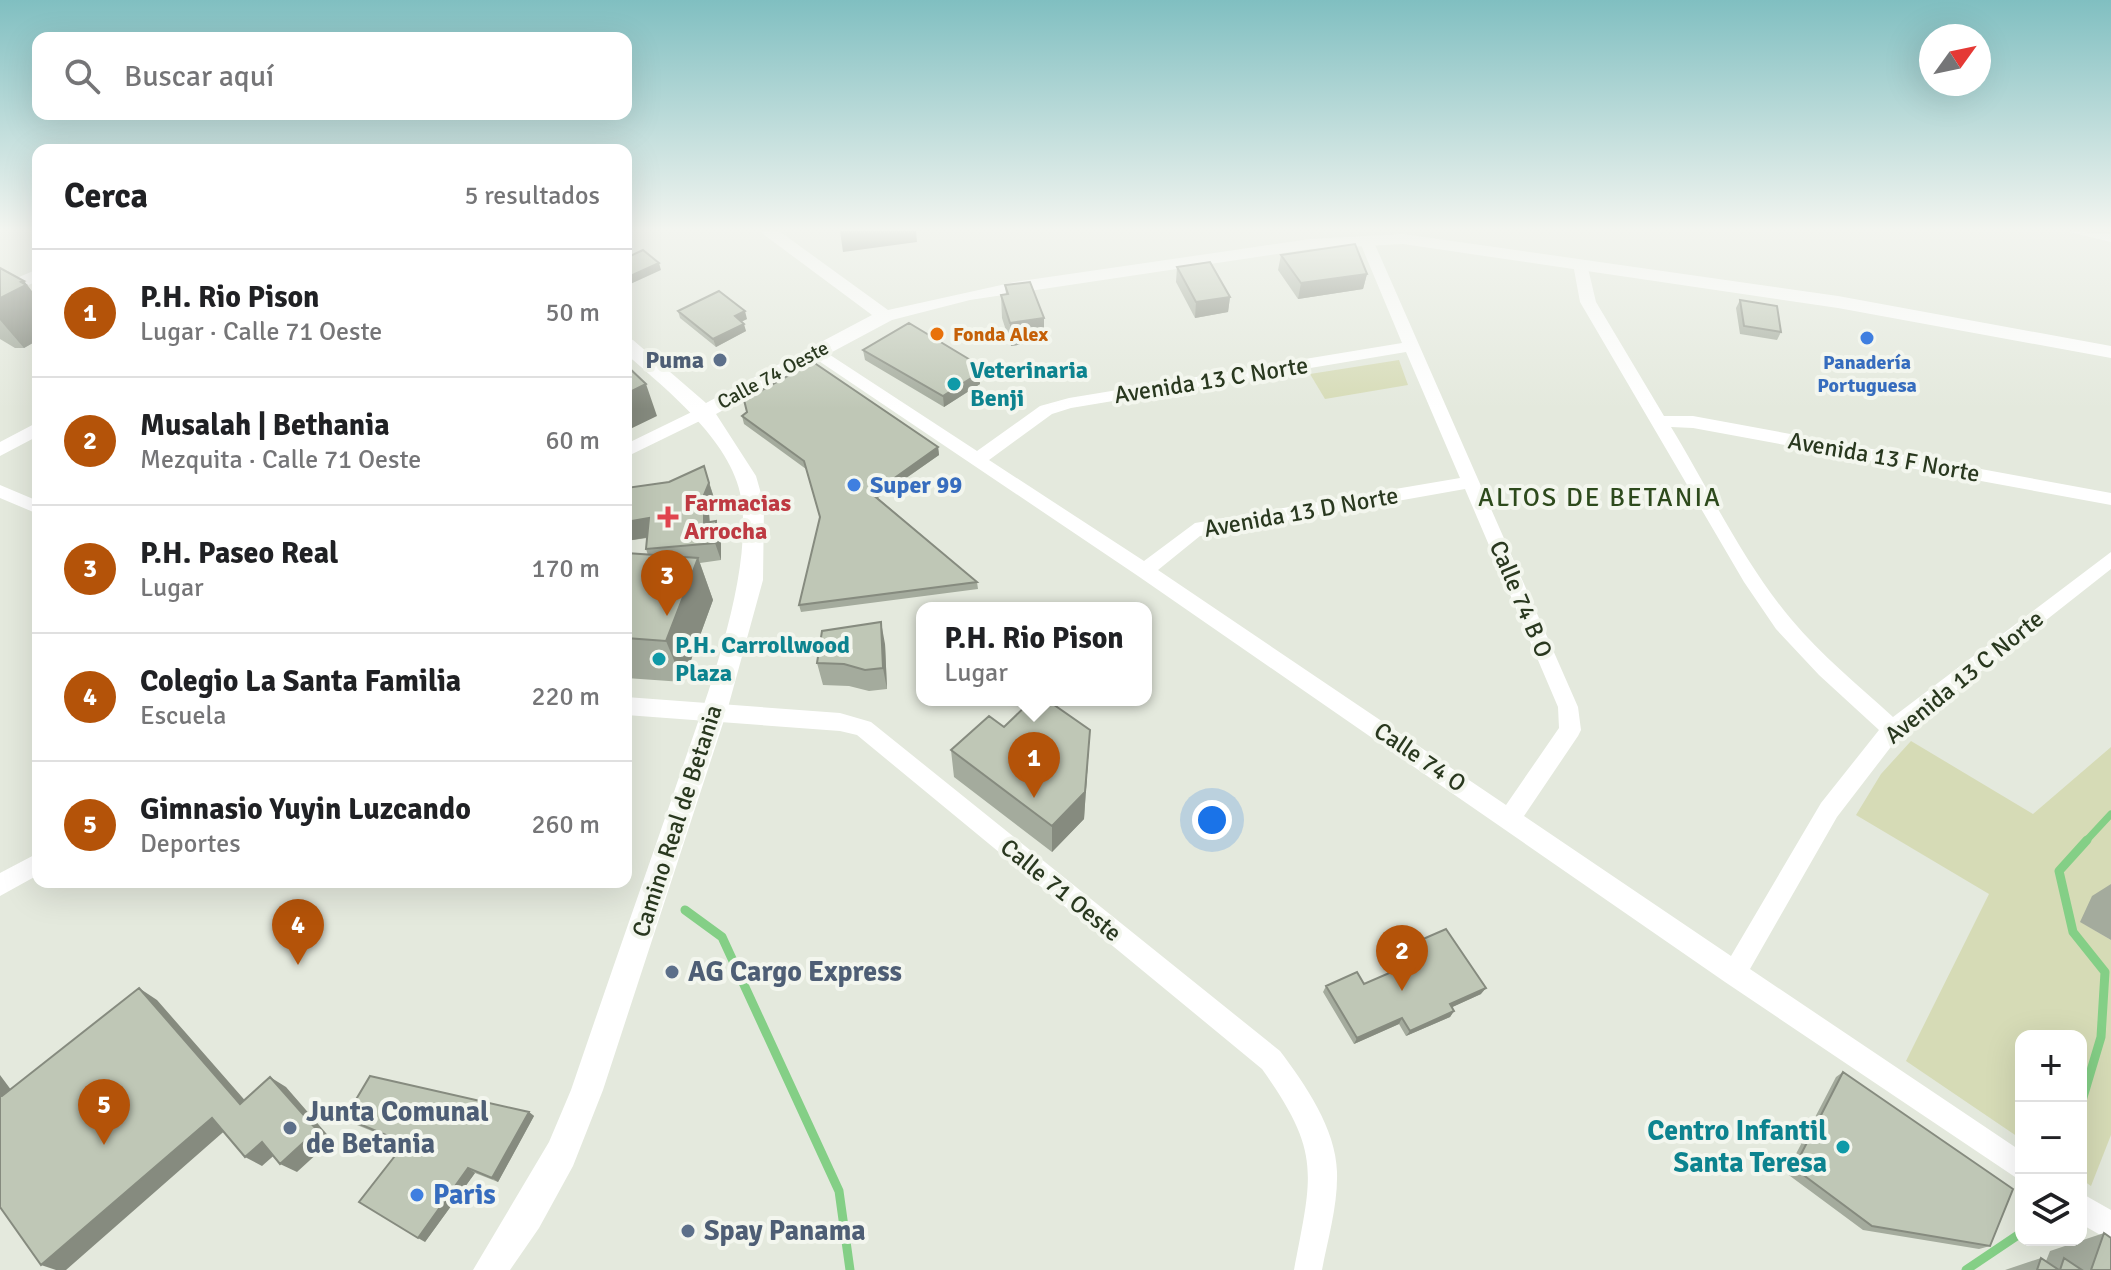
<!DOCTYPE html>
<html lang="es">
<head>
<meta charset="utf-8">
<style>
	:root { --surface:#fff; --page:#f2f2f2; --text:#202124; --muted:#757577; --line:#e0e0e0; --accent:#b45309 }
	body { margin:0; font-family:Signika,sans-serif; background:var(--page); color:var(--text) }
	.controls { position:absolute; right:24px; bottom:24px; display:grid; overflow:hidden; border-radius:16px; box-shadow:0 8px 32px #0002 }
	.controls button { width:72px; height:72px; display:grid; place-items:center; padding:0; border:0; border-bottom:2px solid var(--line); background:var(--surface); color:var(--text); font:40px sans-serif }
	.compass { position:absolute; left:1919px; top:24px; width:72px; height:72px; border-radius:50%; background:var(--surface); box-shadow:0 8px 32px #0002; rotate:57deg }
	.you { position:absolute; left:1212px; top:820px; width:28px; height:28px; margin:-20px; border:6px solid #fff; border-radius:50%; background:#1a73e8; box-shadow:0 0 0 12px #1a73e833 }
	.badge { display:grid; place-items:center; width:52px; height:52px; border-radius:50%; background:var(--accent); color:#fff; font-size:26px; font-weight:700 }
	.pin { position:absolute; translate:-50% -66px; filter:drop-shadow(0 2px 4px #0008) }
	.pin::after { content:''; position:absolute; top:42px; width:28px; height:24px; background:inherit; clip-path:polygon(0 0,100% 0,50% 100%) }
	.popup { position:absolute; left:916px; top:602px; width:236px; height:104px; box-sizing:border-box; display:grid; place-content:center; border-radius:16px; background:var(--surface); filter:drop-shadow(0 2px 6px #0005); font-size:26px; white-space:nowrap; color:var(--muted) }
	.popup b { font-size:30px; color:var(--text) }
	.popup::after { content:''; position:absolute; left:50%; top:100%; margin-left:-16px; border:16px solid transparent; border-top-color:var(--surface) }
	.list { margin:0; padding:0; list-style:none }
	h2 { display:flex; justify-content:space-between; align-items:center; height:104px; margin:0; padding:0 32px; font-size:34px }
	h2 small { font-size:26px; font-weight:400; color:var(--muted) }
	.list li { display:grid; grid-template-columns:52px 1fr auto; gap:24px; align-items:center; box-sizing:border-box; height:128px; padding:0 32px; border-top:2px solid var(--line) }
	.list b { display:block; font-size:30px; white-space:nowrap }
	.list p { margin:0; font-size:26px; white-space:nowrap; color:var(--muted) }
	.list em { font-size:26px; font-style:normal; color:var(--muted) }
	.icon { flex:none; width:44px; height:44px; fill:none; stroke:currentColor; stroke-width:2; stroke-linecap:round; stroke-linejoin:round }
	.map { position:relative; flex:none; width:2111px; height:1270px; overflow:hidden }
	.search { position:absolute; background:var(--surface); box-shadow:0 8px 32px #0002; left:32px; top:32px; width:600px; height:88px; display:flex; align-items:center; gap:20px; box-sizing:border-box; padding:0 28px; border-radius:16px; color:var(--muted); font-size:30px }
	.panel { position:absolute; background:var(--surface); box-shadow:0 8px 32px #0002; left:32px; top:144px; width:600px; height:744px; border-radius:16px }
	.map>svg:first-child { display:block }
	.green { fill:#d6dbb6 }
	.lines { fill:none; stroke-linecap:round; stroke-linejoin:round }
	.stream-far1 { stroke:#84cf86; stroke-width:7 }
	.stream { stroke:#84cf86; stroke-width:9 }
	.minor { fill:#fff; fill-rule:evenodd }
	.tertiary { fill:#fff; fill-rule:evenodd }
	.wall { fill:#a4ab9d }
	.shaded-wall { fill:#868b7f }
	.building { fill:#bfc7b6; stroke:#868b7f; stroke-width:2 }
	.food-dot { fill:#e8710a; stroke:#f3f6ee; stroke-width:3 }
	.shop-dot { fill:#3f7fe0; stroke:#f3f6ee; stroke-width:3 }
	.service-dot { fill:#5c6f8a; stroke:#f3f6ee; stroke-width:3 }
	.culture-dot { fill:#0f9aa8; stroke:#f3f6ee; stroke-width:3 }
	.health-dot { fill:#e0444e; stroke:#f3f6ee; stroke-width:3 }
	.labels { text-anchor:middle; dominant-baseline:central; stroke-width:8; stroke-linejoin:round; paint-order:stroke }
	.far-food-label { font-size:20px; font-weight:bold; fill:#c56008; stroke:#f3f6ee; text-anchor:start }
	.far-shop-label { font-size:20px; font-weight:bold; fill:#366cbe; stroke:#f3f6ee }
	.far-street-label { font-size:20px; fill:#29381f; stroke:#f3f6ee }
	.service-label { font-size:24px; font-weight:bold; fill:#4e5e75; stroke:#f3f6ee; text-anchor:end }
	.culture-label { font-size:24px; font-weight:bold; fill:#0d838f; stroke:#f3f6ee; text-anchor:start }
	.street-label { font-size:24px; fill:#29381f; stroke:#f3f6ee }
	.shop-label { font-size:24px; font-weight:bold; fill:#366cbe; stroke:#f3f6ee; text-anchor:start }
	.health-label { font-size:24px; font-weight:bold; fill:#be3a42; stroke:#f3f6ee; text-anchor:start }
	.neighbourhood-label { font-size:26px; letter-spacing:2px; fill:#2d4a1c; stroke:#f3f6ee }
	.near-service-label { font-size:28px; font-weight:bold; fill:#4e5e75; stroke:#f3f6ee; text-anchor:start }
	.near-culture-label { font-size:28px; font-weight:bold; fill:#0d838f; stroke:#f3f6ee; text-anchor:end }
	.near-shop-label { font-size:28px; font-weight:bold; fill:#366cbe; stroke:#f3f6ee; text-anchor:start }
</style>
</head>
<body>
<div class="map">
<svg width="2111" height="1270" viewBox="0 0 2111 1270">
	<rect width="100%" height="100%" fill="#e4e9dd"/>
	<path class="green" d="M1399 360 1408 385 1325 399 1310 374Z
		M1911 741 2033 814 2111 747V907L2081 922 2111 940V1135L2091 1186 2081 1179V1036H2021V1139L1906 1061 1989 894 1856 815 1881 774Z"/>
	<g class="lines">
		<path class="stream-far1" d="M2085 842 2111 814"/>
		<path class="stream" d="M685 910 722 937 839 1191 850 1270
			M2081 1104 2101 1037 2105 972 2073 932 2059 871 2087 840
			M1966 1270 2021 1233"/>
		<path class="minor" d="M2065 231 2111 234V242Z
			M1366 236 1373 240 1578 707 1581 730 1578 736 1524 816 1731 956 1821 803 1879 730 1819 675 1776 629 1744 582 1580 302 1573 264 1575 261 1580 260 1587 264 1596 302 1664 416H1693L2111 493V505L1693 428 1671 427C1708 488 1745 565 1791 619 1821 655 1858 685 1893 717L2111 552V569L1900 735 1837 817 1750 969 2021 1151V1181L1725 982 1138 576 807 353 815 348 821 349 977 451 1040 406 1069 398 1402 343 1359 240ZM1406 352 1460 478 1195 523 1144 561 989 460 1052 414 1071 408ZM1465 489 1558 707 1559 728 1506 805 1158 570 1200 536Z
			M704 406 710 408 712 412 710 416 626 457V444Z
			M38 422V436L0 456V442Z
			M0 485 38 501V514L0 498Z
			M626 697 840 713 871 722 1280 1051C1305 1084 1336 1129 1337 1172 1338 1205 1328 1238 1322 1270H1294C1312 1174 1322 1153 1262 1069L857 735 840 731 626 715Z
			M38 853V875L0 896V873Z
			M2081 1193 2111 1210V1241L2081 1224Z"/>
		<path class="tertiary" d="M759 231H779L888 310 1015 282 1310 239 1403 234 1838 296 2111 346V358L1838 308 1403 244 1310 249 970 300 892 320 716 414 756 476 764 504 763 580 727 711 603 1090 573 1166 539 1228 510 1270H473L549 1142 571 1090C605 990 640 891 674 792 701 711 751 588 742 504 736 444 668 391 626 354V338L633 340 706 403 872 315Z
			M38 269V281L0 297V285Z"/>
	</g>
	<path class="wall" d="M1281 255 1367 274 1363 289 1298 299 1278 270Z
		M1177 267 1230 297 1228 312 1195 318 1176 282Z
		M0 268 24 281 38 299V340L24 348H15L0 339Z
		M1005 285 1044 318V341L1011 346 1002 318 1001 295 1006 294Z
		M1740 300 1781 332 1777 340 1740 334 1736 308Z
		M678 311 747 319 741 322 746 331 716 347 680 318Z
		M863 350 977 364 980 384 944 407 865 360Z
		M742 416 938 447 939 455 878 498 977 582 978 589 801 612 799 605 820 518 806 469 744 424Z
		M704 466 715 501 709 513 710 522 721 539V560L700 563 713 600 683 682 626 678V553L648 555 646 549 647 538 626 541V488L669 482Z
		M885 644 887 689 869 691 849 686 823 685 817 663Z
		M1004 727 1090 730 1084 819 1052 852 954 777 951 750Z
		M2111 884V940L2080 922 2092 896Z
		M1407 946 1481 994 1452 1007 1454 1011 1450 1017 1406 1036 1399 1024 1354 1044 1323 992 1326 986 1364 984 1411 964 1404 952Z
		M1843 1072 1990 1246 1979 1249 1863 1230 1786 1173 1836 1077Z
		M529 1112 534 1116 498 1182 475 1173 425 1242 404 1144 352 1123 345 1118Z
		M2104 1233 2111 1270H2005L2041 1258 2046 1261 2050 1251Z"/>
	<path class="shaded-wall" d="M840 231H916L917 242 843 252Z
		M659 263 661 270 626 286V278Z
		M1367 274 1363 289 1298 299 1301 283Z
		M24 281 38 299V340L24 348 0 320V298Z
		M1230 297 1228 312 1195 318 1196 302Z
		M745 311 747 319 736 324 735 316Z
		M1044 318V341L1011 346 1010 323Z
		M744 324 746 331 716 347 713 339Z
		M977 364 980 384 944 407 943 396 971 368Z
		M646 384 657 416 626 431V394Z
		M938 447 939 455 873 501 872 494Z
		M709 483 715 501 709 513 710 540 704 523V495Z
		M649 518 656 536 626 541V522Z
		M716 521 721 539V560L715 543Z
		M698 558 713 600 683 682 666 641Z
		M881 622 885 644 887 689 883 668Z
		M1090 730 1084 819 1052 852V826Z
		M139 988 157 1000 256 1113 240 1104Z
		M1486 988 1481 994 1446 1010 1450 1004Z
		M1454 1011 1450 1017 1406 1036 1410 1031Z
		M1402 1018 1399 1024 1354 1044 1357 1038Z
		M0 1075 23 1106 2 1096 0 1094Z
		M270 1077 286 1087 332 1140 297 1172 280 1164Z
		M529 1112 534 1116 498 1182 492 1178Z
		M212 1118 229 1127 66 1270H56L41 1265Z
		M262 1142 279 1151 262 1166 245 1157Z
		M468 1168 475 1173 425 1242 418 1238Z"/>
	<path class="building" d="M1355 244 1367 274 1301 283 1281 255Z
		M643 250 659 263 626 278V258Z
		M1210 262 1230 297 1196 302 1177 267Z
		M0 268 24 281 21 282 26 285 0 298Z
		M1030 282 1044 318 1010 323 1001 295 1008 294 1005 285Z
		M719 291 745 311 735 316 744 324 713 339 678 311Z
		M1740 300 1777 306 1781 332 1744 326Z
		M909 323 977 364 971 368 979 373 943 396 863 350Z
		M813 362 938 447 872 494 977 582 799 605 820 517 804 461 742 416 747 412 744 400Z
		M626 365 646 384 626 394Z
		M704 466 709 483 704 495V523L716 521 715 543 646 549 649 518 626 522V488L669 482Z
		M626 553 698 558 666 641 626 638Z
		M881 622 883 668 865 670 844 664 817 663 822 631Z
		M1032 700H1047L1090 730 1085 792 1052 826 951 750 989 716 1004 727Z
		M1446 929 1486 988 1450 1004 1454 1011 1410 1031 1402 1018 1357 1038 1326 986 1357 972 1364 984 1417 961 1407 946Z
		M139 988 240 1104 270 1077 317 1130 280 1164 262 1142 245 1157 212 1118 41 1265 0 1207V1094L2 1096Z
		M1843 1072 2013 1189 1990 1246 1872 1226 1794 1168Z
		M370 1076 529 1112 492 1178 468 1168 418 1238 359 1202 405 1143 345 1118Z
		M2104 1233 2111 1238V1270H2091Z
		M2041 1258 2059 1270H2037Z
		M2064 1258 2082 1270H2060Z"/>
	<linearGradient id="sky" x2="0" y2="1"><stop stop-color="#80bfc1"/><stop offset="0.56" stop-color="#f3f5f0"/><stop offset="1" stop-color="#f3f5f0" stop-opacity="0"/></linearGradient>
	<rect width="2111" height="409" fill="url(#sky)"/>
	<circle class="food-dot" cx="937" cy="334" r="8"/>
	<g class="shop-dot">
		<circle cx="1867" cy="338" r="8"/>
		<circle cx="854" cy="485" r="8"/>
		<circle cx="417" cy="1195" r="8"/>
	</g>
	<g class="service-dot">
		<circle cx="720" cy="360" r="8"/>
		<circle cx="672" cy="972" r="8"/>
		<circle cx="290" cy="1128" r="8"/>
		<circle cx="688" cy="1231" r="8"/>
	</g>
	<g class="culture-dot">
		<circle cx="954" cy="384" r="8"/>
		<circle cx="659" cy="659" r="8"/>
		<circle cx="1843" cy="1147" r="8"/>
	</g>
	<path class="health-dot" d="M664 505h8v8h8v8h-8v8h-8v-8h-8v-8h8z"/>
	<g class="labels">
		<g class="far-food-label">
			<text x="953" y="334">Fonda Alex</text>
		</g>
		<g class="far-shop-label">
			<text x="1867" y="362">Panadería<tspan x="1867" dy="23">Portuguesa</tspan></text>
		</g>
		<g class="far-street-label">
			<text transform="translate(773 375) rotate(-28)">Calle 74 Oeste</text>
		</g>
		<g class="service-label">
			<text x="704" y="360">Puma</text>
		</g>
		<g class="culture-label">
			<text x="970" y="370">Veterinaria<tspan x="970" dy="28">Benji</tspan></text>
			<text x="675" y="645">P.H. Carrollwood<tspan x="675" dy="28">Plaza</tspan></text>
		</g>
		<g class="street-label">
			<text transform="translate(1211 380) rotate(-9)">Avenida 13 C Norte</text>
			<text transform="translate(1884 457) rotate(10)">Avenida 13 F Norte</text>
			<text transform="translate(1301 512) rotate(-10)">Avenida 13 D Norte</text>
			<text transform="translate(1521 599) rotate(67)">Calle 74 B O</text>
			<text transform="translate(1964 677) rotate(-39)">Avenida 13 C Norte</text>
			<text transform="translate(1420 757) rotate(34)">Calle 74 O</text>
			<text transform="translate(677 821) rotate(-72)">Camino Real de Betania</text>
			<text transform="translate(1061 890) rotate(39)">Calle 71 Oeste</text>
		</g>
		<g class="shop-label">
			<text x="870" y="485">Super 99</text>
		</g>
		<g class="health-label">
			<text x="684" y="503">Farmacias<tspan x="684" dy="28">Arrocha</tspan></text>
		</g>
		<g class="neighbourhood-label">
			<text x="1600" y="498">ALTOS DE BETANIA</text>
		</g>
		<g class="near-service-label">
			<text x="688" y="972">AG Cargo Express</text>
			<text x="306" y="1112">Junta Comunal<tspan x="306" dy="32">de Betania</tspan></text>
			<text x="704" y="1231">Spay Panama</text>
		</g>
		<g class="near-culture-label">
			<text x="1827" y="1131">Centro Infantil<tspan x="1827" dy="32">Santa Teresa</tspan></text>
		</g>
		<g class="near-shop-label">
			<text x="433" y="1195">Paris</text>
		</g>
	</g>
</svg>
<div class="controls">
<button>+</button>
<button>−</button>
<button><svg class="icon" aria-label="layers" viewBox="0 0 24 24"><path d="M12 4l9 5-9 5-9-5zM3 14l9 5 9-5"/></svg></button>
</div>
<svg class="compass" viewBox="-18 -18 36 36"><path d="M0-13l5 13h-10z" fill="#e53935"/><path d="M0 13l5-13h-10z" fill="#757577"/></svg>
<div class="you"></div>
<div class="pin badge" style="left:1034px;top:798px">1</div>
<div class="popup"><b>P.H. Rio Pison</b>Lugar</div>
<div class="pin badge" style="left:1402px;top:991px">2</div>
<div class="pin badge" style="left:667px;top:616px">3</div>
<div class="pin badge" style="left:298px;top:965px">4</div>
<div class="pin badge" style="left:104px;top:1145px">5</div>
<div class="search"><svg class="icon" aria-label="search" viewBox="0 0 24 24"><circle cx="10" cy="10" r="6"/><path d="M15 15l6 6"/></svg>Buscar aquí</div>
<section class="panel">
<h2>Cerca<small>5 resultados</small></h2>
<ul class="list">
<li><span class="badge">1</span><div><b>P.H. Rio Pison</b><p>Lugar · Calle 71 Oeste</p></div><em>50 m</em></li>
<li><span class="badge">2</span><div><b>Musalah | Bethania</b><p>Mezquita · Calle 71 Oeste</p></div><em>60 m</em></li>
<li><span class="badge">3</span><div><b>P.H. Paseo Real</b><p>Lugar</p></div><em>170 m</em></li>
<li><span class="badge">4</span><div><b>Colegio La Santa Familia</b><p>Escuela</p></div><em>220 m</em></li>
<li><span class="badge">5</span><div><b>Gimnasio Yuyin Luzcando</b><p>Deportes</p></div><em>260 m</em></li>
</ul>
</section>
</div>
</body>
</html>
